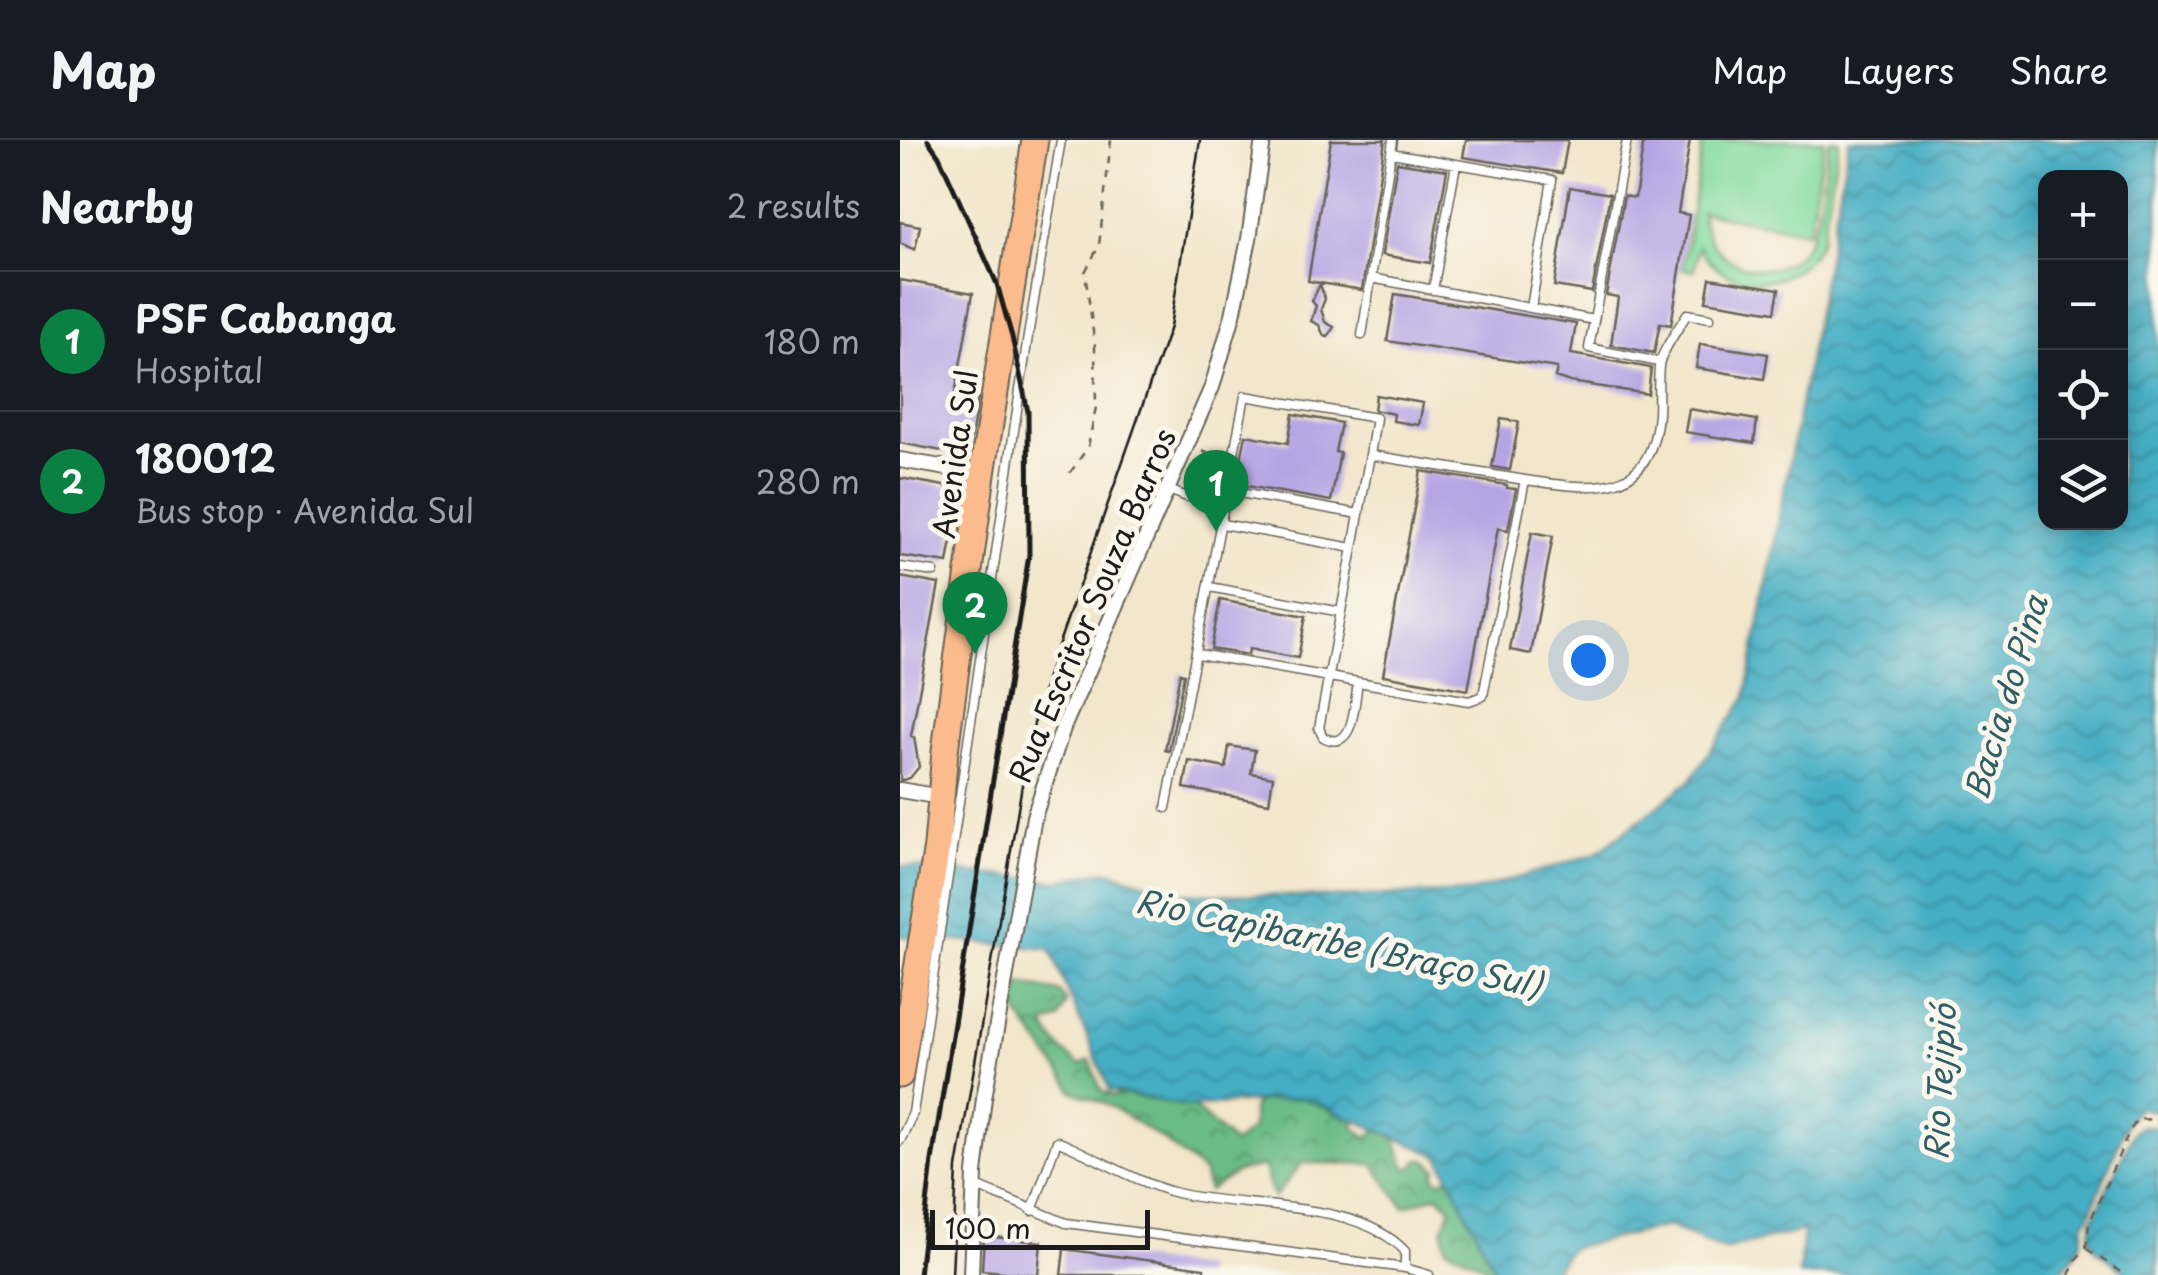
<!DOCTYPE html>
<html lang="en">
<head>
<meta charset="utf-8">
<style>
	:root { --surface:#171b24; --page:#20242c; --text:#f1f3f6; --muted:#9ea1a6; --line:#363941; --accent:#0b8043 }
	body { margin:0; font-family:"Playpen Sans",sans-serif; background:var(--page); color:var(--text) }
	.controls { position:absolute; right:30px; top:30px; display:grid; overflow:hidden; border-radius:20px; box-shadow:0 5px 25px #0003 }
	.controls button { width:90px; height:90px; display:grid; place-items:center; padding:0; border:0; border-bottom:2px solid var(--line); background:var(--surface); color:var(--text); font:50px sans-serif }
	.scale { position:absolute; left:30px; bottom:25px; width:220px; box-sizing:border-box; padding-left:10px; border:5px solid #1c1c1c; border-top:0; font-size:28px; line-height:35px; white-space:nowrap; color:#1c1c1c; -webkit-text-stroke:8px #fbf7ec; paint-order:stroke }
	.you { position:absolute; left:688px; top:520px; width:35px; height:35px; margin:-25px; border:8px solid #fff; border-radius:50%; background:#1a73e8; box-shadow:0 0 0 15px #1a73e833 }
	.badge { display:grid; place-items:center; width:65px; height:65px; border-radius:50%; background:var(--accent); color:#fff; font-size:32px; font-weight:700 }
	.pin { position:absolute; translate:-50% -82px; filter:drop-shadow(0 2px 5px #0008) }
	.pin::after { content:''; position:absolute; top:52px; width:35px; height:30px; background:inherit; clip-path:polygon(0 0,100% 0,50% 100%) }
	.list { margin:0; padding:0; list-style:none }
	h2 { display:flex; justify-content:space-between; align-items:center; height:130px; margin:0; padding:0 40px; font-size:42px }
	h2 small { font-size:32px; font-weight:400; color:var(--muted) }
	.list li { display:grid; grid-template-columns:65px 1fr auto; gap:30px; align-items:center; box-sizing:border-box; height:140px; padding:0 40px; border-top:2px solid var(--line) }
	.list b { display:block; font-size:38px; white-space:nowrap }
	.list p { margin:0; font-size:32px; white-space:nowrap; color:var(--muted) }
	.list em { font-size:32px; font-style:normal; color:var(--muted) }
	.icon { flex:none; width:55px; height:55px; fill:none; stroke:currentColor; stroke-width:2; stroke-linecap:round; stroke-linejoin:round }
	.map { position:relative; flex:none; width:1258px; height:1135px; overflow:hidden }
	header { display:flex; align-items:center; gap:60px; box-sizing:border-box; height:140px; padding:0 50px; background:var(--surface); border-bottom:2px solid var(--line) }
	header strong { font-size:48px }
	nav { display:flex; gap:55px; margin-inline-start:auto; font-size:35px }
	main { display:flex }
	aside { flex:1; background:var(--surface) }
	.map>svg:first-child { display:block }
	.forest { fill:url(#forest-crowns); stroke:#446c51; stroke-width:2.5 }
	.park { fill:#84dca0; stroke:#507c5e; stroke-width:2.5 }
	.water { fill:url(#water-waves); stroke:#306570; stroke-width:2.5; fill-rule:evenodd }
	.building { fill:#b5a3e4 }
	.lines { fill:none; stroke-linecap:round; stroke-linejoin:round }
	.lane-casing { stroke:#676359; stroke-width:11 }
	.street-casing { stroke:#676359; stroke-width:18 }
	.highway-casing { stroke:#676359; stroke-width:29 }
	.path { stroke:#676359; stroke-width:2.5; stroke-dasharray:8 8; stroke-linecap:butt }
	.lane { stroke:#fff; stroke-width:8 }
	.street { stroke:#fff; stroke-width:14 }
	.highway { stroke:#fbbb8d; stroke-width:25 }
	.tram { stroke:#1c1c1c; stroke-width:2.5 }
	.rail { stroke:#1c1c1c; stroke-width:5 }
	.labels { text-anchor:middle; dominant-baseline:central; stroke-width:10; stroke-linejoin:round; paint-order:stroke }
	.street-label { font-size:30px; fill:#1c1c1c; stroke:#fbf7ec }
	.water-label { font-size:32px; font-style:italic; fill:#2e5e68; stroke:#fbf7ec }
</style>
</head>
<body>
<header>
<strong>Map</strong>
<nav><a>Map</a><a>Layers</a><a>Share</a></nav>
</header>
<main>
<aside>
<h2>Nearby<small>2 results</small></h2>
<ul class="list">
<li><span class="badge">1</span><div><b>PSF Cabanga</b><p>Hospital</p></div><em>180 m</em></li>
<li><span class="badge">2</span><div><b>180012</b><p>Bus stop · Avenida Sul</p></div><em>280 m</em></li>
</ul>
</aside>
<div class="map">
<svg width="1258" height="1135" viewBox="0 0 1258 1135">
	<defs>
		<pattern id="forest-crowns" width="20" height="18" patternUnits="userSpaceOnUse" patternTransform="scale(2.5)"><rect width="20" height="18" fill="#6bbc86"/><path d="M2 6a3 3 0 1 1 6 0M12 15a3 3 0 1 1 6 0" fill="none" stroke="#57986d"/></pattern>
		<pattern id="water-waves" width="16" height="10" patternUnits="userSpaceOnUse" patternTransform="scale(2.5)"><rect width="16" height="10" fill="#45aec4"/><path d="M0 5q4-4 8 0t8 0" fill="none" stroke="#398d9e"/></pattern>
	</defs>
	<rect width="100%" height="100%" fill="#fbf7ec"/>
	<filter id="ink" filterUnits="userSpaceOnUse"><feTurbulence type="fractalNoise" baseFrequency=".01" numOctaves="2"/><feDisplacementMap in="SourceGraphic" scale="20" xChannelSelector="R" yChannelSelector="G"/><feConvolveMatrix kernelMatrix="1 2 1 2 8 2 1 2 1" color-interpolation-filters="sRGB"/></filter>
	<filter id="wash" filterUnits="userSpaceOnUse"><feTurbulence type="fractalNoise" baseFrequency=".0048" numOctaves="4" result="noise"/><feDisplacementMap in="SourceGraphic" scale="40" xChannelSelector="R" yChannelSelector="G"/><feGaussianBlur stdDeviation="2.25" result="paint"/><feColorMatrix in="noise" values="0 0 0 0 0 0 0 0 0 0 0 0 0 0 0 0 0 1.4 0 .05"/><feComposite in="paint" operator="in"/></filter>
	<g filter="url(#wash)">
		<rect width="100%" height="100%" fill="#f2e6cb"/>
		<path class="forest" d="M120 844 160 852 167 862 159 880 145 884C149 898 168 917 180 925L190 920 201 950 213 956 222 954 244 958 291 957 294 967 334 1004 352 988V968L368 949 391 945 455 980 454 988 468 997 477 989C498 992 499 1011 506 1028H513L519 1019 527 1020 537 1029 534 1037 542 1041 549 1037 556 1042 597 1135H591L580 1123 546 1108 543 1088 551 1068 538 1055 504 1067 473 1024 402 1023 374 1058 363 1026 337 1032 308 1051 303 1032 263 1000 209 965 174 952 115 869Z"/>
		<path class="park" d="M803 0H924L909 92 802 72C803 127 880 153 908 101 922 76 924 28 929 0H939L922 97C901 151 827 157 799 107L794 131 783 129Z"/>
		<path class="water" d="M949 0H1258V972L1239 968 1228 980 1189 1076C1182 1085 1184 1089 1182 1100 1178 1115 1166 1125 1157 1135H899L903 1091 823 1110 768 1086 671 1108 650 1135H597L539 1016 403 958 289 967 210 951 150 809 0 796V726L158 741 206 730 278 753 433 757 571 752 695 714 790 641 846 557ZM1146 38H1220V382H1146Z
			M1242 986 1258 987V1135H1229L1196 1109 1190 1098 1193 1079 1234 991Z"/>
		<g id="blocks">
			<path class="building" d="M431 0H485L462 150 408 141Z
				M566 0H668L662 33 563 17Z
				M744 0H790L778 73 789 75 771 185 760 183 754 213 711 205 718 157 706 155 724 56 735 58Z
				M497 22 547 30 530 123 482 115Z
				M670 47 710 54 692 152 654 146Z
				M0 82 20 86 15 110 0 103Z
				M810 138 879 149 875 172 806 161Z
				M0 140 73 153 55 254 78 258 68 316 0 303Z
				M420 144 425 159 421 169 425 182 434 187 428 197 424 196 419 185 411 181 416 166 412 161Z
				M495 154 676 184 671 214 751 228 748 254 670 242 655 237 657 228 487 201Z
				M800 204 868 214 864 239 796 228Z
				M476 255 523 263 519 285 493 281 494 274 474 270Z
				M789 269 857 280 854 303 785 292Z
				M393 274 441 283 435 312 440 313 431 361 336 344 346 295 388 303Z
				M601 279 619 282 610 330 592 327Z
				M521 331 607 345V348L616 349 608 390 598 388 568 550 483 535Z
				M0 338 61 349 48 423 0 416Z
				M632 392 653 396 631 514 610 510Z
				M0 437 39 444 11 596 14 597 19 627 10 638 3 640H0Z
				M320 460 406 476 398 518 349 509 348 515 311 509Z
				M280 533 284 534 269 611 265 610Z
				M329 606 355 610 351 633 373 637 369 663 284 648 289 621 326 628Z
				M84 1096 141 1102 138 1135 82 1130Z
				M164 1109 304 1128V1135H161Z"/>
		</g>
	</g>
	<g filter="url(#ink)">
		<use href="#blocks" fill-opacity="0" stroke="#676359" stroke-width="2.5"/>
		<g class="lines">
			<g class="lane-casing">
				<path id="lane" d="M727 0 689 208 759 222
					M491 13 652 40 631 168
					M471 138 694 180
					M533 150 556 24
					M462 195 493 0
					M625 340C691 349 751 361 758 274 759 262 757 229 760 221 766 205 778 189 787 174L810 178
					M269 350 287 357
					M322 384 453 408 419 588 423 597C455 614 454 563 458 542L569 561 583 556 625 340 470 315 459 374 328 351
					M453 408 459 374
					M0 427 34 432
					M310 447 441 472
					M298 514 458 542
					M266 668 345 256 476 278 470 315
					M0 1001 13 973 128 196 161 0
					M74 1045 166 1083 505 1128 529 1135
					M132 1071 157 1001C193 1016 240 1044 277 1053 344 1070 455 1058 505 1111V1128"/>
			</g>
			<g class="street-casing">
				<path id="street" d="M0 320 82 334
					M0 650 40 657
					M71 1135 75 1033 84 958 134 677 163 588 312 247 333 175 349 99 363 0"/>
			</g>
			<g class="highway-casing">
				<path id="highway" d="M0 935 37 706 45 611 82 334 135 0"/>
			</g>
			<path class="path" d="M302 311 322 319
				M170 333 188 307 196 267 195 206 185 132 199 106 211 0
				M289 339 305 353 315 318
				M1187 1109 1225 1135
				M1169 1135 1176 1119 1186 1108 1189 1084 1229 992 1238 979 1258 980"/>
			<use href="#lane" class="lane"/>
			<use href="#street" class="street"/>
			<use href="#highway" class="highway"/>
			<path class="tram" d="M52 1135 57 1028 130 598 147 537 270 187 300 0"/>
			<path class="rail" d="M19 1135 32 1021 129 415 128 272 112 197 97 144 39 16 28 0"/>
		</g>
	</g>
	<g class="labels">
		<g class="street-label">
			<text transform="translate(54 314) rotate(-82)">Avenida Sul</text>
			<text transform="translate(191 465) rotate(-67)">Rua Escritor Souza Barros</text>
		</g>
		<g class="water-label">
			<text transform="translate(1105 557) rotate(-73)">Bacia do Pina</text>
			<text transform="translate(439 802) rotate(12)">Rio Capibaribe (Braço Sul)</text>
			<text transform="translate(1039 942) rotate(-87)">Rio Tejipió</text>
		</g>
	</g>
</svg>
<div class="controls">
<button>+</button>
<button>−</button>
<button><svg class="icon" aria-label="locate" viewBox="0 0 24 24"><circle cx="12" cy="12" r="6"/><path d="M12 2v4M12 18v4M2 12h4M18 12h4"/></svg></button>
<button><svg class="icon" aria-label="layers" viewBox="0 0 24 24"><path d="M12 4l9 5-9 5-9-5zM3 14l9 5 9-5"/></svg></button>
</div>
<div class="scale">100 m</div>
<div class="you"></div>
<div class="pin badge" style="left:316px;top:392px">1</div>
<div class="pin badge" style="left:75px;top:514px">2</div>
</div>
</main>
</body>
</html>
